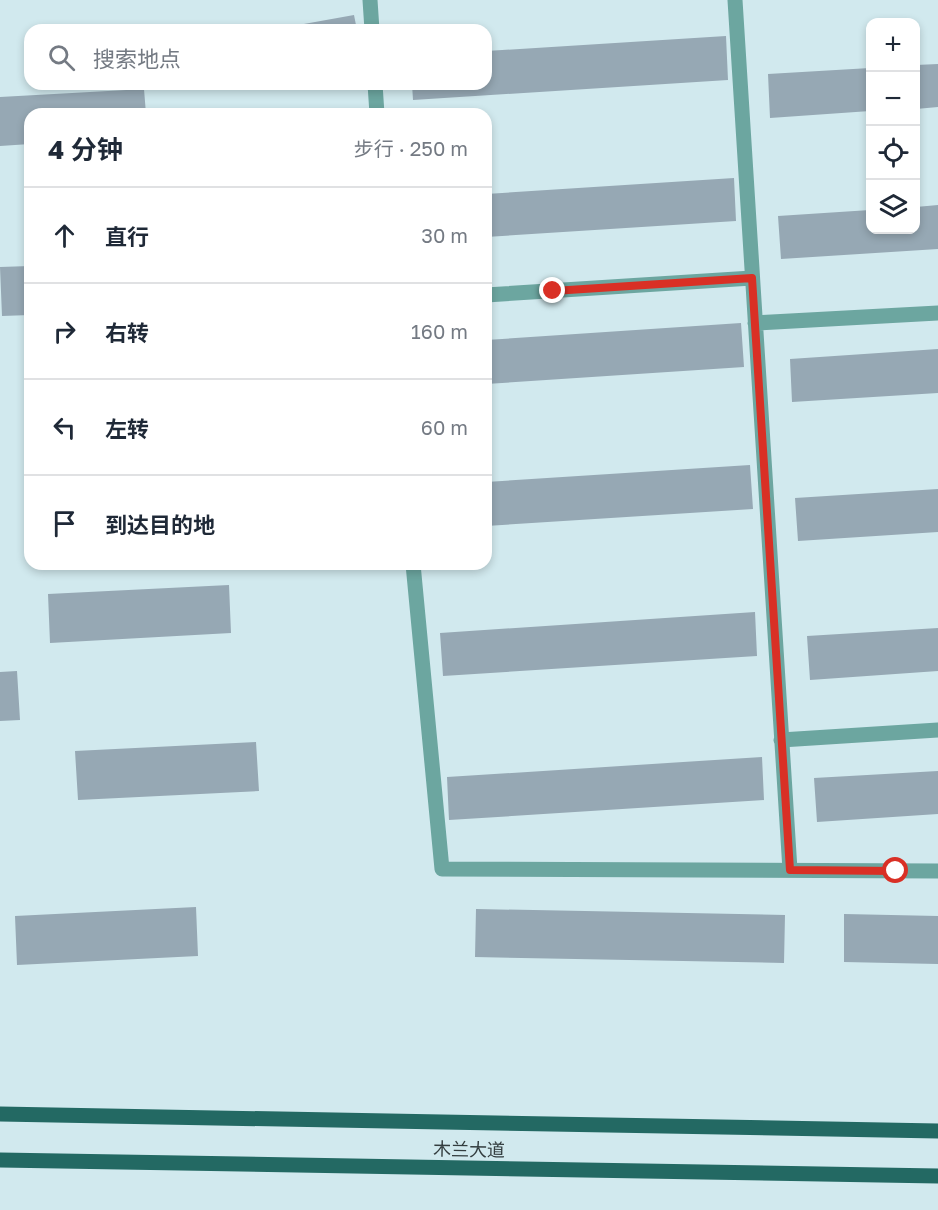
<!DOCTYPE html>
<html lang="zh">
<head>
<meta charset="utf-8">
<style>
	:root { --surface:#fff; --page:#f2f2f3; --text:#1f2937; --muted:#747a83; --line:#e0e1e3 }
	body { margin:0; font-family:"Golos Text","Noto Sans SC",sans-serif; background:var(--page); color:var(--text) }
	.controls { position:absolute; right:18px; top:18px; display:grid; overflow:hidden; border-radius:12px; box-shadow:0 3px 9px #0003 }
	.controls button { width:54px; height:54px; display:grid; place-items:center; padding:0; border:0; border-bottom:2px solid var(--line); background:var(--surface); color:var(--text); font:30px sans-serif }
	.stop { position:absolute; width:18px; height:18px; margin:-14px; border:4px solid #d93025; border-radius:50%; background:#fff }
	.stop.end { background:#d93025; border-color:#fff; box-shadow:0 2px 6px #0008 }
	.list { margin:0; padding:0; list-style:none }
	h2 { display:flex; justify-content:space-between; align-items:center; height:78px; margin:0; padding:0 24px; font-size:26px }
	h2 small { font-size:20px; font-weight:400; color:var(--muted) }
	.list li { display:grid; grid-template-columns:39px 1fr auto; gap:18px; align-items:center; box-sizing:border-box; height:96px; padding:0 24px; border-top:2px solid var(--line) }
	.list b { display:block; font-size:22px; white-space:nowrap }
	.list em { font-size:20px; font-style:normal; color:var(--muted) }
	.icon { flex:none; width:33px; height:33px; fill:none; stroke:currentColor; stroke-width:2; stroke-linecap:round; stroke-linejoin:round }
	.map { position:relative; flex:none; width:938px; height:1210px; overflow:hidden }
	.search { position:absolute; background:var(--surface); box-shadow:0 3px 9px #0003; left:24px; top:24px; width:468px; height:66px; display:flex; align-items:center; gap:15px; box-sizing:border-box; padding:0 21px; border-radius:18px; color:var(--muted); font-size:22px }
	.panel { position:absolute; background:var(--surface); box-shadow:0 3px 9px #0003; left:24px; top:108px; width:468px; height:462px; border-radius:18px }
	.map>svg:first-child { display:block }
	.building { fill:#96a8b4 }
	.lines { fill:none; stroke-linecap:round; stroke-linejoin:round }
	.minor { stroke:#6ca6a0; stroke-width:15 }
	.major { stroke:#236963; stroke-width:15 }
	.route { stroke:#d93025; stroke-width:8 }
	.labels { text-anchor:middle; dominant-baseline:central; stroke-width:4.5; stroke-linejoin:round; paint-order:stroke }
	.street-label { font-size:18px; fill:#333d3f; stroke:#d1e9ee }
</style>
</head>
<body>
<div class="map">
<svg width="938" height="1210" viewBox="0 0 938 1210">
	<rect width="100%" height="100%" fill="#d1e9ee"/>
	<path class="building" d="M354 15 357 30H276V29Z
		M726 36 728 80 413 100 412 84H486V51Z
		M938 64V107L916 109V65Z
		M870 68V111L770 118 768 74Z
		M144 89 146 114H30V144L0 146V97Z
		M734 178 736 221 486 237V194Z
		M938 205V249L781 259 778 216 870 210V230H916V207Z
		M30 266V315L2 316 0 267Z
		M741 323 744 367 486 384V340Z
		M938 349V393L792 402 790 359Z
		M30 430V479L27 480 25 431Z
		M750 465 753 509 486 526V482Z
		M938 489V532L798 541 795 498Z
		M229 585 231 633 50 643 48 594Z
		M755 612 757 656 443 676 440 633Z
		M938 628V671L810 680 807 636Z
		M17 671 20 720 0 721V672Z
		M256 742 259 791 78 800 75 751Z
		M762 757 764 800 449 820 447 777Z
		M938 771V814L817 822 814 778Z
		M196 907 198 956 17 965 15 916Z
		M476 909 785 915 784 963 475 957Z
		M844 914 938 916V964L844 962Z"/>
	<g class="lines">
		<path class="minor" d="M370 0 372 30
			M735 0 790 870
			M375 84 377 114
			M486 295 752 278
			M755 323 938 313
			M413 564 442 869 938 871
			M781 740 938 730"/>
		<path class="major" d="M0 1114 938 1131
			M0 1160 938 1176"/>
	</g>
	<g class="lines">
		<path class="route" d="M553 291 752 278 790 870 896 871"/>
	</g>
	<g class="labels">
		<g class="street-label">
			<text transform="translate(469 1149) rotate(1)">木兰大道</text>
		</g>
	</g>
</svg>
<div class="controls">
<button>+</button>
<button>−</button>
<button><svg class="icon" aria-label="locate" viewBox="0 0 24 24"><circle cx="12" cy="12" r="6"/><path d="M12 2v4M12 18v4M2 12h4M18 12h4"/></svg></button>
<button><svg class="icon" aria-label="layers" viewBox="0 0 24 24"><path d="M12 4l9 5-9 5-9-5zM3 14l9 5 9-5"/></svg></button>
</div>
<div class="stop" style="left:896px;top:871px"></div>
<div class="stop end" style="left:553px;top:291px"></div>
<div class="search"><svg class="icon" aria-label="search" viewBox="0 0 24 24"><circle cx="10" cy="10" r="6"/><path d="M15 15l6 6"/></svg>搜索地点</div>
<section class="panel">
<h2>4 分钟<small>步行 · 250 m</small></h2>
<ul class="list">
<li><svg class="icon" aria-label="ahead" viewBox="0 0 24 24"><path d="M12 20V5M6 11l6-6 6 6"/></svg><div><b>直行</b></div><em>30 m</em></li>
<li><svg class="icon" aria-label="right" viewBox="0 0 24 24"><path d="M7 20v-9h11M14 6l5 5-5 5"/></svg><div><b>右转</b></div><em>160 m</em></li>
<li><svg class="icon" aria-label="left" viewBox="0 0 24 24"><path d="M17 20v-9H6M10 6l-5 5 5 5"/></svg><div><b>左转</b></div><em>60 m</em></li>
<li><svg class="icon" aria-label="arrive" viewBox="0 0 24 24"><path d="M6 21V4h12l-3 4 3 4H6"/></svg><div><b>到达目的地</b></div></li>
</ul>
</section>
</div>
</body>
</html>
